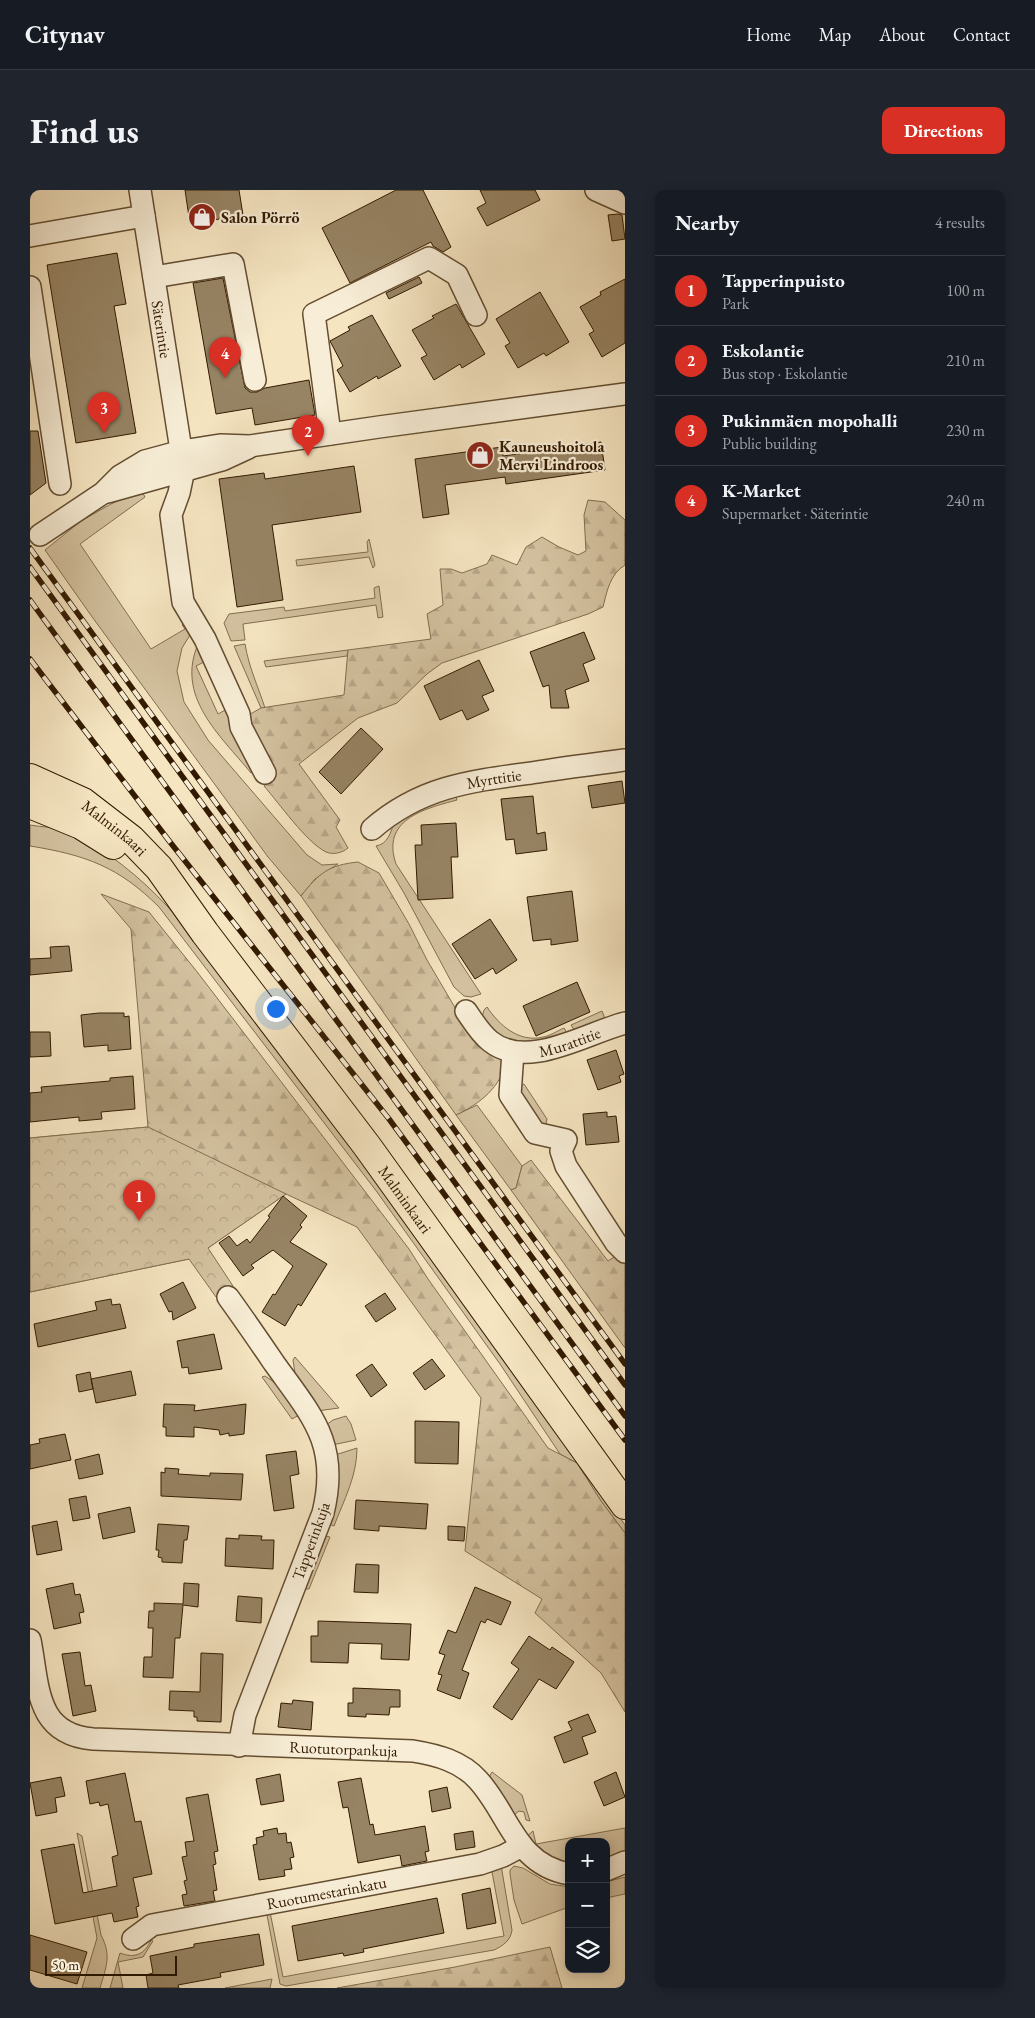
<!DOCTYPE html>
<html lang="en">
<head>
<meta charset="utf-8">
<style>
	:root { --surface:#171b24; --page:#20242c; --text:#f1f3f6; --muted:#9ea1a6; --line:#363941; --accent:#d93025 }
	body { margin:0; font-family:"EB Garamond",serif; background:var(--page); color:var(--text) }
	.controls { position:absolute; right:15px; bottom:15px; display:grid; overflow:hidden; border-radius:10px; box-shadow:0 2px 12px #0003 }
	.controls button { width:45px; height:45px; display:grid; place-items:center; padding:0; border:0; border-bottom:1px solid var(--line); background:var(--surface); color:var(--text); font:25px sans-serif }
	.scale { position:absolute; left:15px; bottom:12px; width:132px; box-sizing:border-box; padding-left:5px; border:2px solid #321a00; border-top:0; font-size:14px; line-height:18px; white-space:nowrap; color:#321a00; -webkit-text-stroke:4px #f8eed7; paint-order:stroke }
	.you { position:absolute; left:245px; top:818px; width:18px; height:18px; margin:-12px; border:4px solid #fff; border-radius:50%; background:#1a73e8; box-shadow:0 0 0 8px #1a73e833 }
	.badge { display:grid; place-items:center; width:32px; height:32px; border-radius:50%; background:var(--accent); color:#fff; font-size:16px; font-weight:700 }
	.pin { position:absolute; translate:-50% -41px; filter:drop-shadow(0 1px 2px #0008) }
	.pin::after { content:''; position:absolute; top:26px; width:18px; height:15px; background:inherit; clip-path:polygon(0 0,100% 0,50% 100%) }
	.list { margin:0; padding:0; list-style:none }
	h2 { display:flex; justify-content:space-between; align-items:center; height:65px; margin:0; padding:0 20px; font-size:21px }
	h2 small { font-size:16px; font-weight:400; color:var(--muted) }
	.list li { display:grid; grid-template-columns:32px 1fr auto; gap:15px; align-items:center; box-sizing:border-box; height:70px; padding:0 20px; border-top:1px solid var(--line) }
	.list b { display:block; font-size:19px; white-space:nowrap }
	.list p { margin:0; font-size:16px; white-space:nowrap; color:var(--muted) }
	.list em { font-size:16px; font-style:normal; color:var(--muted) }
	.icon { flex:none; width:28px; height:28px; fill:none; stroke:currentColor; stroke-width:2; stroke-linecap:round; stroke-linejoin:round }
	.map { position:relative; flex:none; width:595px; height:1798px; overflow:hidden; border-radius:10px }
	header { display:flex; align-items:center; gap:30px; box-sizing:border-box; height:70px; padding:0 25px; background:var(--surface); border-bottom:1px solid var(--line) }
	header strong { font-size:24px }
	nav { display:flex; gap:28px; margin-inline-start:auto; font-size:18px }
	.intro { display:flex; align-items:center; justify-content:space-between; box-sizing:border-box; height:120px; padding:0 30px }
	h1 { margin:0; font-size:35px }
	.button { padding:12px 22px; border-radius:10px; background:var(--accent); color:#fff; font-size:18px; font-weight:700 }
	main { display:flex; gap:30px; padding:0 30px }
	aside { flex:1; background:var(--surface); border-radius:10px; box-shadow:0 2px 12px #0003 }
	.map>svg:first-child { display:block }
	.grass { fill:#d4c2a0; stroke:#836e50 }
	.forest { fill:url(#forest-firs); stroke:#836e50 }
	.park { fill:url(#park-crowns); stroke:#836e50 }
	.building { fill:#978464; stroke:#321a00 }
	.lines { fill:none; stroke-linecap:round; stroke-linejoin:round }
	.minor-casing { stroke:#634d30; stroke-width:24 }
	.major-casing { stroke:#321a00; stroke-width:30 }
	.minor { stroke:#f8eed7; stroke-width:21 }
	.major { stroke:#f5e5c1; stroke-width:28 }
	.rail-casing { stroke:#321a00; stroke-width:5.5 }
	.rail { stroke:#f8eed7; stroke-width:4; stroke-dasharray:11; stroke-linecap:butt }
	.labels { text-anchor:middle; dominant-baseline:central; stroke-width:4.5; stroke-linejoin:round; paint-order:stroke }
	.poi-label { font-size:16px; font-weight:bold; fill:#321a00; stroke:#f8eed7; text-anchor:start }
	.street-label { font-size:16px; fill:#321a00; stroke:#f8eed7 }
</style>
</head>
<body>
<header>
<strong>Citynav</strong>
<nav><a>Home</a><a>Map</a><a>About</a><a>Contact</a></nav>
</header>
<div class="intro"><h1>Find us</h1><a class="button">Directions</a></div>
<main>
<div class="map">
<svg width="595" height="1798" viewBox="0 0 595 1798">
	<defs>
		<pattern id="forest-firs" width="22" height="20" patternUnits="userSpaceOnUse" patternTransform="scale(1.25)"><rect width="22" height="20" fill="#d4c2a0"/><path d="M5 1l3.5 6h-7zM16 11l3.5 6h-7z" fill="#b6a688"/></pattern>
		<pattern id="park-crowns" width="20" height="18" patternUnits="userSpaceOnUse" patternTransform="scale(1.25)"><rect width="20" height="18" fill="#d4c2a0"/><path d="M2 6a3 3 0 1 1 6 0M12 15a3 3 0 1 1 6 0" fill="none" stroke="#b6a688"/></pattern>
	</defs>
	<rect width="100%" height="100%" fill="#f5e5c1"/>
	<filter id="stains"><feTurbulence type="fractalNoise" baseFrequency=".004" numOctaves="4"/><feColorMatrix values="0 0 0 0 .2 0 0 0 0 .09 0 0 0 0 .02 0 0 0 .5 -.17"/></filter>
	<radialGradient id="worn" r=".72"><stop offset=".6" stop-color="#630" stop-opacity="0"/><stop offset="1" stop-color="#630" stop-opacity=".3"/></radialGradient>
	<path class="grass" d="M111 300 115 307 50 354 121 459 155 439 152 435 156 431 161 439 160 445 152 458 147 481 154 512 178 550 277 665 292 675 308 674 285 689 271 706 238 667 60 424 15 360 51 331 81 314Z
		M339 349 345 375 343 378 339 367 267 376 266 370 338 362 337 352Z
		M349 396 353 427 348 428 346 415 213 434 215 450 201 451 194 433 199 424 254 417 255 421 345 408 344 398Z
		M169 452 176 471 166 476 188 524 197 519 225 578 221 583C190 545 144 506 169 452Z
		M215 454C219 478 228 496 235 518H231L204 456Z
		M318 460 317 466 236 477 234 471Z
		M425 603 427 610C393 619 351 630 366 674L451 804 441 807 434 806 424 797 374 703 346 656C358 654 361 642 364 632Z
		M0 635C11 637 23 637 35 640 47 643 58 651 69 658 103 681 131 707 157 739L340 979 595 1335V1343L571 1311 547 1273 530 1264 470 1174 347 1002 129 717C89 677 56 665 0 656Z
		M457 817C469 835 489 853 513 847 520 846 527 841 534 838L537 843 502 855 469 847 452 827 454 820Z
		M572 821 576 831 545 841 541 835Z
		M494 894 517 929 516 934 510 935 487 897Z
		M447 915 492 976 486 998 481 1000 426 925Z
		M265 1167 309 1218 287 1221 266 1190 263 1170Z
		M235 1186 253 1198 271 1224 262 1229 232 1187Z
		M316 1226 321 1234 326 1250 302 1255 296 1235 303 1230Z
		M327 1258C327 1286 314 1310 304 1336L299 1334 305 1265Z
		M296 1346 300 1347 279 1399H275L292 1347Z
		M462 1582 492 1605 500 1631 496 1630 494 1622 489 1621 484 1625 458 1589Z
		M595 1638V1663L576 1670V1652H539V1676L515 1667 496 1647 503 1641 506 1654Z
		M47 1643 52 1646 71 1745C82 1766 76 1777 70 1798H52L67 1748Z
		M471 1675 482 1740C481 1750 473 1756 464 1760L256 1796 250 1794 237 1725 240 1722 253 1787 474 1746 462 1682H456Z
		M484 1676 493 1678 520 1694 539 1697V1717L492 1734 484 1710 480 1684V1680Z
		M595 1687V1704L576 1708V1692Z
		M121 1750 123 1751 113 1767 88 1772 93 1798H80L90 1763C105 1769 115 1764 121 1750Z
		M242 1789 240 1798H195Z"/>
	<path class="forest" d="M558 310 575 312 595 330V375C580 384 577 401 573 417L558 424 412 473 397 484 367 513 328 528 269 574 310 630 306 637 318 658C312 663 303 665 296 662 276 652 249 613 234 596L246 587 215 527 231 518 314 505 318 460 401 449 397 424 413 415 410 379H421L432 383 457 374 462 365 487 375 496 357 512 347 529 357 548 365 556 361 554 325Z
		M328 672 349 683 379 734 397 770 437 838 477 870C470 898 451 913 426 925L271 706C289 683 299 675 328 672Z
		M71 704 119 722 168 783 379 1059 398 1089 518 1258 547 1273 571 1311 595 1343V1522L571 1483 505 1423 512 1409 435 1361 451 1208 327 1037 256 1004 178 1058 159 1069 0 1102V948L118 937 101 739Z
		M501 970 578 1071 590 1063 595 1068V1158L481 1000 486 998 492 976Z
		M520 1757 532 1798H307L425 1777Z"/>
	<path class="park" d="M118 937 256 1004 178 1058 203 1096 186 1107 159 1069 0 1102V948Z"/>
	<path class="building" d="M155 0H209L213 25 160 34Z
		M366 0H393L421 57 413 62 403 56 401 52 320 93 292 38Z
		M450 0H505L510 10 457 36 447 18 456 13Z
		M588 24 592 25 595 49 582 51 578 25Z
		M87 63 96 114 84 116 106 243 46 253 17 75Z
		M389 87 392 93 359 109 356 103Z
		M193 88 215 198 220 202H227L235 198 279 190 285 225 225 235 222 218 186 224 163 93Z
		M595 89V153L572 167 559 144 564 141 550 117 571 105 570 102Z
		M510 102 539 152 516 166 514 163 488 178 475 156 480 153 466 129Z
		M426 114 455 164 432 178 430 174 404 190 391 168 397 165 382 140 404 128 402 126Z
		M342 125 371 176 348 189 347 186 320 202 307 180 313 176 300 151 320 140 318 137Z
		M0 241H8L16 293 0 305Z
		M571 252 575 280 476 294 475 287 415 295 419 324 393 328 385 269 472 257 473 266Z
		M324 276 331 322 242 335 253 410 207 417 189 289 234 283 235 289Z
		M554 442 565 469 553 474 559 491 535 500 539 518H521L519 495 513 497 500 462Z
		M449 470 464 501 452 506 459 520 437 530 432 520 410 530 394 496Z
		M331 538 353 559 311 604 289 582Z
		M592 591 595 613 562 618 558 596Z
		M503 606 507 644 515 642 517 660 486 664 484 649 476 650 471 609Z
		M426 633 428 667H421L423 708 388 710 385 655H392L391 635Z
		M542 701 548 751 521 755V749L503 751 497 707Z
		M460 729 487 770 466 784 463 778 445 789 422 754Z
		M39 756 42 781 0 785V769L21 768 20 757Z
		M547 792 560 822 506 846 493 816Z
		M69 823H94V827L99 826 101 859 78 861V855L54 857 51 825Z
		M0 842H20L21 866 0 867Z
		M586 860 594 884 589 886 591 892 568 900 557 870Z
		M103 886 105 919 71 922 72 929 49 931V927L0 932V903L12 902 11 897 80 891V888Z
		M577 922V927L586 926 589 952 556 955 553 924Z
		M253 1006 277 1026 270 1035 272 1037 260 1052 297 1074 271 1116 268 1114 255 1136 232 1122 243 1104 245 1105 263 1076 243 1060 221 1075 224 1078 213 1086 189 1053 199 1046 207 1056 217 1049 220 1053 240 1027 238 1026Z
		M153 1092 166 1118 143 1130 142 1121 139 1122 130 1104Z
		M355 1103 366 1119 346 1132 335 1116Z
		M81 1109 82 1115 90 1114 96 1138 8 1157 4 1134 67 1120 65 1112Z
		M184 1144 192 1179 159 1184 158 1177 152 1178 147 1151Z
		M402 1169 415 1186 395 1200 383 1183Z
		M342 1174 357 1195 341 1207 326 1185Z
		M101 1181 106 1205 66 1213 61 1189Z
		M60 1182 63 1199 49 1202 46 1185Z
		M134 1214 165 1215 164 1221 216 1214 214 1244 199 1246V1243L190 1245 189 1240 164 1237V1247L136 1246V1237H133Z
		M385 1231 429 1232 428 1274 385 1273Z
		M35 1244 41 1270 0 1279V1255L10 1253 9 1249Z
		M266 1261 269 1284 260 1286 264 1318 244 1321 236 1265Z
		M69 1264 73 1284 49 1289 45 1270Z
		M135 1278 149 1279 148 1284 180 1286V1283L213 1284 211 1310 131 1306V1282L135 1283Z
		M56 1306 60 1328 43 1331 39 1309Z
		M326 1310 398 1314 396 1339 349 1336V1341L324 1339Z
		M100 1317 105 1342 73 1349 68 1324Z
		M27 1331 32 1360 7 1365 2 1336Z
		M128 1334 159 1336 157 1350H154L152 1373 132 1372V1368L128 1367 129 1360H126Z
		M418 1336 435 1337 434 1351 418 1350Z
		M209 1345 232 1346 231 1350H244L243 1379 195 1376 196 1348 209 1349Z
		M326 1374 349 1375 348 1403 324 1402Z
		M43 1393 45 1405 50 1404 54 1422 49 1423 51 1433 24 1439 16 1399Z
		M154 1393 169 1394 168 1417 153 1415 150 1448H145L143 1488 113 1487 114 1467H122L123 1438H118L119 1421H124V1413L153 1414Z
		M445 1397 481 1412 471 1435 457 1429 455 1433 451 1431 432 1480 439 1483 430 1509 407 1500 412 1485 408 1484 415 1465 409 1463 418 1440 426 1443Z
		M208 1406 232 1408 231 1433 206 1431Z
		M288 1431 381 1434 379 1470 351 1469 352 1454 319 1453 318 1473 281 1472V1446H288Z
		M499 1446 520 1460 522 1457 544 1472 526 1499 509 1489 482 1530 463 1517 489 1479 481 1473Z
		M50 1462 55 1496 61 1495 66 1521 43 1526 32 1464Z
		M171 1463 193 1464 191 1532 167 1531V1527H164V1521L139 1520 140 1501 170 1502Z
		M323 1498 370 1500V1517H360L359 1525 336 1524V1527L318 1526V1513H323Z
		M263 1510 283 1512 281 1540 248 1537 251 1513 262 1514Z
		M558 1524 566 1542 552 1547 558 1564 534 1573 524 1547 542 1540 538 1532Z
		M586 1582 595 1607 574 1616 564 1592Z
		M95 1583 105 1632 111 1631 122 1684 103 1688 109 1716 106 1717 108 1727 84 1732 82 1723 25 1734 11 1660 44 1654 53 1703 87 1696 82 1667 88 1665 78 1614 70 1616 69 1612 60 1614 56 1591Z
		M250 1584 254 1611 231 1615 226 1589Z
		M31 1587 35 1606 25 1608 27 1622 6 1626 0 1593Z
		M331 1588 340 1635 343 1634 345 1645 395 1636 399 1661 395 1662 397 1671 372 1676 370 1665 328 1673 318 1617 313 1618 308 1592Z
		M417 1597 421 1618 402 1622 399 1601Z
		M178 1604 188 1661 184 1662 186 1674 183 1675 187 1700 183 1701 185 1711 154 1716 152 1705 157 1704 154 1691 157 1690 152 1667 157 1666 155 1652 164 1651 156 1608Z
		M247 1638 248 1644 256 1643 257 1653 261 1652 264 1667 260 1668 262 1679 254 1680 255 1686 229 1690 223 1655 227 1654 226 1648 234 1646 233 1641Z
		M443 1641 445 1657 426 1660 424 1644Z
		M460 1698 466 1733 437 1739 432 1704Z
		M407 1708 414 1743 333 1759 334 1762 314 1766 313 1763 268 1771 262 1736Z
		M229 1744 234 1775 190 1783 191 1787 148 1795 149 1798H118L116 1785 123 1783 120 1766 164 1757V1754Z
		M0 1745 57 1762 47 1794 0 1780Z"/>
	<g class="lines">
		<g class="minor-casing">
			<g id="minor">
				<path id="s1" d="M110 0 154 279 149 303 141 325 153 412 175 449 209 524 211 537 235 583"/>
				<path d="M566 0 595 13"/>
				<path d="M0 46 114 26"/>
				<path d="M124 87 203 74 225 190"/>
				<path d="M0 97 30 294"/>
				<path d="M300 244 284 124 399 68 427 85 446 125"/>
				<path d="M78 302 192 270 218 258"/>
				<path d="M10 345 73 303 90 286 115 271 152 261 190 255 220 256 349 237 595 204"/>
				<path id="s2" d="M342 639C390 597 440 591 501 583 532 578 564 574 595 570"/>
				<path id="s3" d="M436 821C443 831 450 843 460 851 497 881 556 843 595 833"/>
				<path d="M483 862 480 905 505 943 536 950 531 961 536 976 586 1053 595 1062"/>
				<path d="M198 1107C214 1129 229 1151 244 1173 282 1226 310 1254 293 1323L215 1525 209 1556"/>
				<path id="s4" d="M0 1450C9 1496 5 1544 63 1549L383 1561C407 1565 431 1571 448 1590 480 1625 485 1674 539 1684"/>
				<path d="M576 1680 595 1672"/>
				<path id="s5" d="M103 1749 122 1735 450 1674 473 1666 492 1656"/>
			</g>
		</g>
		<g class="major-casing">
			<g id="major">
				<path id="s6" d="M0 588 53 612 101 649 129 678 175 743 337 956 595 1315"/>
				<path d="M0 614 51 635 83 655"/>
			</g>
		</g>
		<use href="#minor" class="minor"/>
		<use href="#major" class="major"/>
		<g class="rail-casing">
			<path id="rail" d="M0 358 595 1174
				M0 377 595 1195
				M0 410 595 1226
				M0 469 140 652 359 929 595 1250"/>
		</g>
		<use href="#rail" class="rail"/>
	</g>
	<defs>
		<g id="shop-disc" transform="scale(1.4375)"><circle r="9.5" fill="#8f2418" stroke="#f8eed7"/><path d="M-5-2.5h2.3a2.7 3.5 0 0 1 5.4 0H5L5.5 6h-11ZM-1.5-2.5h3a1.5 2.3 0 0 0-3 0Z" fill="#fff"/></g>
	</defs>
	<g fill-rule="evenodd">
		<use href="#shop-disc" x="172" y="27"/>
		<use href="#shop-disc" x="450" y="265"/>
	</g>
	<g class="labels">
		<g class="poi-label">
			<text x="191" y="27">Salon Pörrö</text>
			<text x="469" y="256">Kauneushoitola<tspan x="469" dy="18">Mervi Lindroos</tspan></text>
		</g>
		<g class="street-label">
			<text stroke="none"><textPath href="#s1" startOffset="141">Säterintie</textPath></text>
			<text stroke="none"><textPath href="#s2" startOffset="134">Myrttitie</textPath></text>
			<text stroke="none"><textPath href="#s6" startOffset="99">Malminkaari</textPath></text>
			<text stroke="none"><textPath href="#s3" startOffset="122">Murattitie</textPath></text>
			<text stroke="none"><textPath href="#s6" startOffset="572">Malminkaari</textPath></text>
			<text transform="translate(281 1351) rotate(-70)">Tapperinkuja</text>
			<text stroke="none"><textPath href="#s4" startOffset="381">Ruotutorpankuja</textPath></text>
			<text stroke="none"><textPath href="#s5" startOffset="201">Ruotumestarinkatu</textPath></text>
		</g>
	</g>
	<rect width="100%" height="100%" filter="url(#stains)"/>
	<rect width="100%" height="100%" fill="url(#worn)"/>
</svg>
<div class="controls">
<button>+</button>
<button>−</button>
<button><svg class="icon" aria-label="layers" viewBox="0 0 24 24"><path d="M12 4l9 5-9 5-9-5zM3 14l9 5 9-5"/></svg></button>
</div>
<div class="scale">50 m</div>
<div class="you"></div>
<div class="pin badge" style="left:109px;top:1031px">1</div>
<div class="pin badge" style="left:278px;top:266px">2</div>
<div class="pin badge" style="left:74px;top:243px">3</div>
<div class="pin badge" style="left:195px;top:188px">4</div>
</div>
<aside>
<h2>Nearby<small>4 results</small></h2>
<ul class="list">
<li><span class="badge">1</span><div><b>Tapperinpuisto</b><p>Park</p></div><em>100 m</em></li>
<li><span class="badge">2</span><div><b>Eskolantie</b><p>Bus stop · Eskolantie</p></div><em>210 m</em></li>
<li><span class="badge">3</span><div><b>Pukinmäen mopohalli</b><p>Public building</p></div><em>230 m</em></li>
<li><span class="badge">4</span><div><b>K-Market</b><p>Supermarket · Säterintie</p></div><em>240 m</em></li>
</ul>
</aside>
</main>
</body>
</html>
